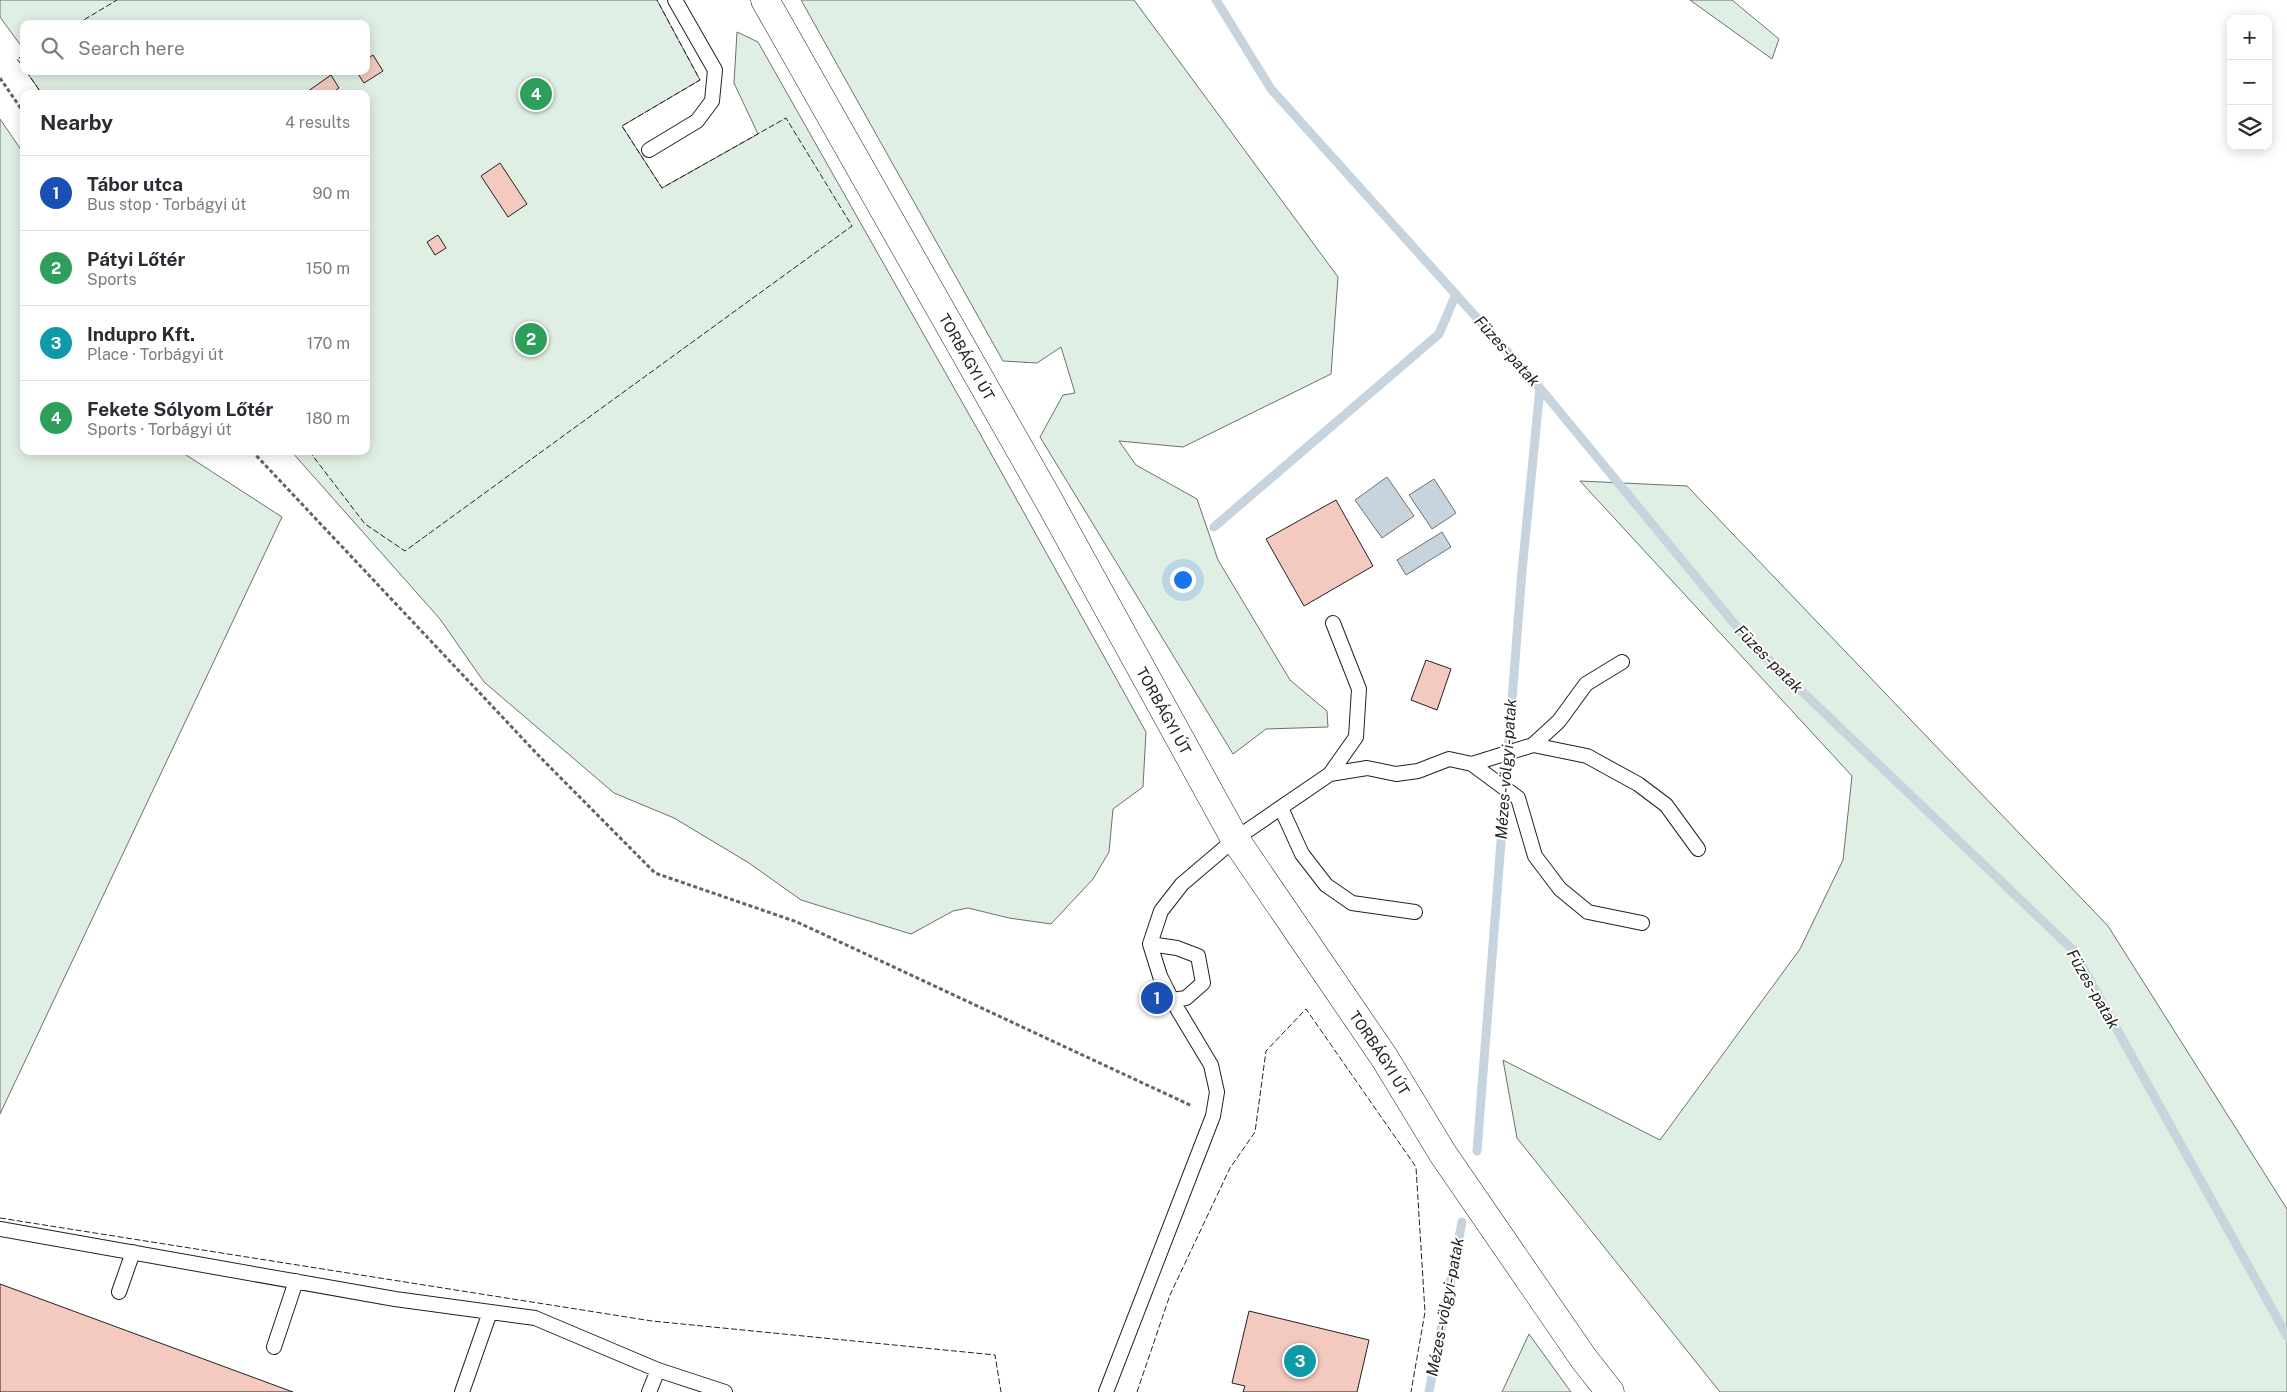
<!DOCTYPE html>
<html lang="en">
<head>
<meta charset="utf-8">
<style>
	:root { --surface:#fff; --page:#f7f7f7; --text:#2b2b33; --muted:#7c7c81; --line:#e1e1e2; --accent:#2563eb }
	body { margin:0; font-family:"Public Sans",sans-serif; background:var(--page); color:var(--text) }
	.controls { position:absolute; right:15px; top:15px; display:grid; overflow:hidden; border-radius:10px; box-shadow:0 2px 12px #0003 }
	.controls button { width:45px; height:45px; display:grid; place-items:center; padding:0; border:0; border-bottom:1px solid var(--line); background:var(--surface); color:var(--text); font:25px sans-serif }
	.you { position:absolute; left:1182px; top:579px; width:18px; height:18px; margin:-12px; border:4px solid #fff; border-radius:50%; background:#1a73e8; box-shadow:0 0 0 8px #1a73e833 }
	.badge { display:grid; place-items:center; width:32px; height:32px; border-radius:50%; background:var(--accent); color:#fff; font-size:16px; font-weight:700 }
	.pin { position:absolute; translate:-50% -50%; border:2px solid #fff; box-shadow:0 1px 5px #0006 }
	.list { margin:0; padding:0; list-style:none }
	h2 { display:flex; justify-content:space-between; align-items:center; height:65px; margin:0; padding:0 20px; font-size:21px }
	h2 small { font-size:16px; font-weight:400; color:var(--muted) }
	.list li { display:grid; grid-template-columns:32px 1fr auto; gap:15px; align-items:center; box-sizing:border-box; height:75px; padding:0 20px; border-top:1px solid var(--line) }
	.list b { display:block; font-size:19px; white-space:nowrap }
	.list p { margin:0; font-size:16px; white-space:nowrap; color:var(--muted) }
	.list em { font-size:16px; font-style:normal; color:var(--muted) }
	.icon { flex:none; width:28px; height:28px; fill:none; stroke:currentColor; stroke-width:2; stroke-linecap:round; stroke-linejoin:round }
	.map { position:relative; flex:none; width:2287px; height:1392px; overflow:hidden }
	.search { position:absolute; background:var(--surface); box-shadow:0 2px 12px #0003; left:20px; top:20px; width:350px; height:55px; display:flex; align-items:center; gap:12px; box-sizing:border-box; padding:0 18px; border-radius:10px; color:var(--muted); font-size:19px }
	.panel { position:absolute; background:var(--surface); box-shadow:0 2px 12px #0003; left:20px; top:90px; width:350px; height:365px; border-radius:10px }
	.map>svg:first-child { display:block }
	.green { fill:#e0efe3; stroke:#6f6f6f }
	.water { fill:#c7d3dd; stroke:#6f6f6f }
	.lines { fill:none; stroke-linecap:round; stroke-linejoin:round }
	.stream { stroke:#c7d3dd; stroke-width:9 }
	.building { fill:#f3c9c0; stroke:#222 }
	.lane-casing { stroke:#222; stroke-width:16 }
	.secondary-casing { stroke:#222; stroke-width:29 }
	.path { stroke:#646464; stroke-width:3; stroke-dasharray:4 2.5; stroke-linecap:butt }
	.lane { stroke:#fff; stroke-width:14 }
	.secondary { stroke:#fff; stroke-width:28 }
	.fence { stroke:#222; stroke-width:1; stroke-dasharray:6 2.5; stroke-linecap:butt }
	.labels { text-anchor:middle; dominant-baseline:central; stroke-width:4; stroke-linejoin:round; paint-order:stroke }
	.street-label { font-size:15px; fill:#222; stroke:#fff }
	.water-label { font-size:16px; font-style:italic; fill:#222; stroke:#fff }
</style>
</head>
<body>
<div class="map">
<svg width="2287" height="1392" viewBox="0 0 2287 1392">
	<rect width="100%" height="100%" fill="#fff"/>
	<path class="green" d="M0 0H657L700 80 622 126 662 188 758 134 734 83 737 32 758 42 979 432 1146 732 1143 787 1113 809 1109 852 1093 879 1051 924 1009 918 968 908 953 911 911 934 801 900 749 863 674 818 614 793 484 682 440 619 291 451H366V94H42L26 71H366V24H24V50L0 17Z
		M801 0H1134L1338 277 1331 374 1183 447 1119 441 1136 465 1197 499 1218 560 1290 680 1327 711 1328 727 1266 729 1233 754 1040 437 1063 395 1075 393 1061 347 1037 363 1003 361Z
		M1690 0H1732L1779 39 1772 59Z
		M0 119 24 154V451H180L282 517 0 1114Z
		M1580 481 1687 486 2108 926 2287 1209V1392H1720L1517 1138 1503 1060 1660 1140 1800 949 1843 860 1852 776Z
		M1529 1334 1571 1392H1502Z"/>
	<path class="water" d="M1387 477 1414 516 1382 538 1355 500Z
		M1434 479 1456 513 1432 529 1409 495Z
		M1442 532 1451 547 1406 575 1397 560Z"/>
	<g class="lines">
		<path class="stream" d="M1216 0 1271 89 1540 388 1747 639 2073 950 2287 1336
			M1214 527 1439 334 1456 294
			M1477 1151 1522 571 1540 388
			M1429 1392 1462 1222"/>
	</g>
	<path class="building" d="M373 55 383 71 364 83 356 71H366V60Z
		M331 75 339 88 331 94H304Z
		M500 163 527 204 508 217 481 176Z
		M438 235 446 248 435 255 427 242Z
		M1336 500 1373 566 1304 606 1266 539Z
		M1426 660 1451 669 1437 710 1411 700Z
		M0 1284 293 1392H0Z
		M1249 1311 1369 1340 1357 1392H1243L1245 1386 1232 1383Z"/>
	<g class="lines">
		<g class="lane-casing">
			<path id="lane" d="M649 150 697 121 712 101 715 70 675 0
				M1533 745 1587 756 1638 784 1666 805 1698 849
				M1472 764 1533 745 1559 721 1586 684 1622 662
				M1330 774 1367 768 1396 774 1418 771 1449 759 1472 764 1518 798 1535 856 1560 889 1588 912 1642 923
				M1281 808 1302 854 1326 885 1352 903 1415 912
				M1150 944 1177 948 1198 956 1203 983 1186 998 1172 1000
				M0 1229 395 1299 535 1318 658 1370 725 1392
				M119 1292 133 1252
				M274 1347 296 1281
				M462 1392 490 1312
				M649 1392 658 1370
				M1106 1392 1213 1116 1217 1092 1211 1065 1172 1000 1160 976 1150 944 1161 911 1182 884 1235 839 1330 774 1356 737 1359 689 1333 623"/>
		</g>
		<g class="secondary-casing">
			<g id="secondary">
				<path id="s1" d="M765 0 1048 499 1235 839 1384 1057 1443 1154 1584 1359 1610 1392"/>
			</g>
		</g>
		<path class="path" d="M0 78 24 113
			M252 451 540 757 655 873 797 922 1192 1106"/>
		<use href="#lane" class="lane"/>
		<use href="#secondary" class="secondary"/>
		<path class="fence" d="M77 24 117 0
			M24 55 17 59 24 68
			M26 71 42 94
			M309 451 365 524 405 551 852 226 786 118 662 188 622 126 700 80 657 0
			M0 1218 652 1321 995 1355 1001 1392
			M1137 1392 1170 1295 1230 1168 1255 1132 1266 1051 1306 1009 1416 1167 1425 1312 1411 1392"/>
	</g>
	<g class="labels">
		<g class="street-label">
			<text stroke="none"><textPath href="#s1" startOffset="410">TORBÁGYI ÚT</textPath></text>
			<text stroke="none"><textPath href="#s1" startOffset="815">TORBÁGYI ÚT</textPath></text>
			<text stroke="none"><textPath href="#s1" startOffset="1220">TORBÁGYI ÚT</textPath></text>
		</g>
		<g class="water-label">
			<text transform="translate(1507 351) rotate(48)">Füzes-patak</text>
			<text transform="translate(1769 659) rotate(45)">Füzes-patak</text>
			<text transform="translate(1506 769) rotate(-86)">Mézes-völgyi-patak</text>
			<text transform="translate(2093 989) rotate(60)">Füzes-patak</text>
			<text transform="translate(1445 1307) rotate(-79)">Mézes-völgyi-patak</text>
		</g>
	</g>
</svg>
<div class="controls">
<button>+</button>
<button>−</button>
<button><svg class="icon" aria-label="layers" viewBox="0 0 24 24"><path d="M12 4l9 5-9 5-9-5zM3 14l9 5 9-5"/></svg></button>
</div>
<div class="you"></div>
<div class="pin badge" style="left:1157px;top:998px;background:#1a4fb4">1</div>
<div class="pin badge" style="left:531px;top:339px;background:#2e9e5b">2</div>
<div class="pin badge" style="left:1300px;top:1361px;background:#0f9aa8">3</div>
<div class="pin badge" style="left:536px;top:94px;background:#2e9e5b">4</div>
<div class="search"><svg class="icon" aria-label="search" viewBox="0 0 24 24"><circle cx="10" cy="10" r="6"/><path d="M15 15l6 6"/></svg>Search here</div>
<section class="panel">
<h2>Nearby<small>4 results</small></h2>
<ul class="list">
<li><span class="badge" style="background:#1a4fb4">1</span><div><b>Tábor utca</b><p>Bus stop · Torbágyi út</p></div><em>90 m</em></li>
<li><span class="badge" style="background:#2e9e5b">2</span><div><b>Pátyi Lőtér</b><p>Sports</p></div><em>150 m</em></li>
<li><span class="badge" style="background:#0f9aa8">3</span><div><b>Indupro Kft.</b><p>Place · Torbágyi út</p></div><em>170 m</em></li>
<li><span class="badge" style="background:#2e9e5b">4</span><div><b>Fekete Sólyom Lőtér</b><p>Sports · Torbágyi út</p></div><em>180 m</em></li>
</ul>
</section>
</div>
</body>
</html>
